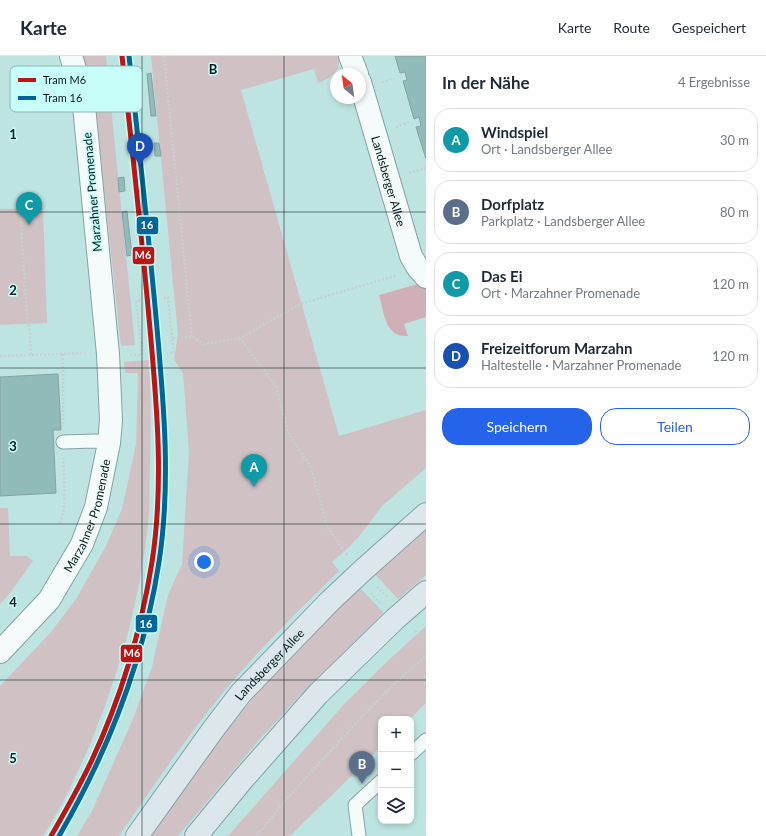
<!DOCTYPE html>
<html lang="de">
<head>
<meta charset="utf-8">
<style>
	:root { --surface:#fff; --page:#f6f6f7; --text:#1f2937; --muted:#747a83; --line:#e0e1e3; --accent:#2563eb }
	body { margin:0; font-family:Lato,sans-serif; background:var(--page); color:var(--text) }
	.controls { position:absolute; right:12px; bottom:12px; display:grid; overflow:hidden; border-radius:8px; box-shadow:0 2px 6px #0003 }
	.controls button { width:36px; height:36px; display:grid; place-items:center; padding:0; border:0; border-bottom:1px solid var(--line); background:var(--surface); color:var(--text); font:20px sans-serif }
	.compass { position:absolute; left:330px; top:12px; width:36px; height:36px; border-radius:50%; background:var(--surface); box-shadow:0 2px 6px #0003; rotate:331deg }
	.you { position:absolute; left:204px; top:506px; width:14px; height:14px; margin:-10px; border:3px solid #fff; border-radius:50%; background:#1a73e8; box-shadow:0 0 0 6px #1a73e833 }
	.badge { display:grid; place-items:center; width:26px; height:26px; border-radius:50%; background:var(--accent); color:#fff; font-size:13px; font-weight:700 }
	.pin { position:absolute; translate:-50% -33px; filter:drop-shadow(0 1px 2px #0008) }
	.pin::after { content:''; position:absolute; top:21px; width:14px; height:12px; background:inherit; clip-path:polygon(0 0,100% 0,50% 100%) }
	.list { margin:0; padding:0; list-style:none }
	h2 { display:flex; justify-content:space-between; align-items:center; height:52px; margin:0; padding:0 16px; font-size:17px }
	h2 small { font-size:13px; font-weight:400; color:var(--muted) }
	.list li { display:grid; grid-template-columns:26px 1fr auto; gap:12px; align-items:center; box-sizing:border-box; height:64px; margin:0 8px 8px; padding:0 8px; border:1px solid var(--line); border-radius:16px }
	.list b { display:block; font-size:15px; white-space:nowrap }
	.list p { margin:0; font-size:13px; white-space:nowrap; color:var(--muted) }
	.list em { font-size:13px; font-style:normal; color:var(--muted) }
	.actions { display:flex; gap:8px; padding:12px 16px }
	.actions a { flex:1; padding:9px 0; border:1px solid var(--accent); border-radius:16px; text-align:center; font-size:14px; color:var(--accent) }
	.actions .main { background:var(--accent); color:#fff }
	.icon { flex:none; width:22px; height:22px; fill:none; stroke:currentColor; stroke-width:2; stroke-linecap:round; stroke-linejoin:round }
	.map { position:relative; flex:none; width:426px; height:780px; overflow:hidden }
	header { display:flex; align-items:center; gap:24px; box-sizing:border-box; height:56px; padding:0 20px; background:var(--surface); border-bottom:1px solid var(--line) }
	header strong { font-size:19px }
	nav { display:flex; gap:22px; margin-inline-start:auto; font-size:14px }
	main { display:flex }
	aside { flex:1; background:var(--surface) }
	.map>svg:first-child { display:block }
	.green { fill:#cfc1c4 }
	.forest { fill:#d0b0b6 }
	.building { fill:#90bbb8; stroke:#84a3a1 }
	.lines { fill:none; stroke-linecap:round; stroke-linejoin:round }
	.lane-casing { stroke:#85a4a2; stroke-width:15 }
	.street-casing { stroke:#85a4a2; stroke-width:24 }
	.primary-casing { stroke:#84a1a9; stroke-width:24 }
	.path { stroke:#c5d0cf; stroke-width:2.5; stroke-dasharray:2 2; stroke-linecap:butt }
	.lane { stroke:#f5fbfa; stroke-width:13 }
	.street { stroke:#f5fbfa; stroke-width:22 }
	.primary { stroke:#dce7eb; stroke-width:22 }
	.tram-1-casing { stroke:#c8fef9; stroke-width:8 }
	.tram-2-casing { stroke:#c8fef9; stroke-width:8 }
	.tram-1 { stroke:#be1414; stroke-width:5 }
	.tram-2 { stroke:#069; stroke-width:5 }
	.grid { fill:none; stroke:#011c1b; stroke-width:1; stroke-opacity:0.55 }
	.labels { text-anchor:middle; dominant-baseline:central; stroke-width:3; stroke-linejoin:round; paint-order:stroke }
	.street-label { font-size:12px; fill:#011c1b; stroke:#c8fef9 }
	.key { fill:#c8fef9; stroke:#8cbab6; stroke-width:1 }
	.key-label { font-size:11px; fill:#011c1b }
	.grid-label { font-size:13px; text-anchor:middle; font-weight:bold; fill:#011c1b; stroke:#c8fef9; stroke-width:3; stroke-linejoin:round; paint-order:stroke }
	.line-badge { stroke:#c8fef9; stroke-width:1.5 }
	.badge-label { font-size:11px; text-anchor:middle; font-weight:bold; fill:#fff }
</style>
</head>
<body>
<header>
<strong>Karte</strong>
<nav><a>Karte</a><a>Route</a><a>Gespeichert</a></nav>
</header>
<main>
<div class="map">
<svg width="426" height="780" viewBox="0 0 426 780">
	<rect width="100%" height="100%" fill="#bde4e1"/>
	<path class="green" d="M80 0H106L135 289 121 290 96 57Z
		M151 0H339C340 17 332 21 318 27L314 13 241 34 339 380 426 354V412L382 450 361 478 350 490 332 506 339 515C298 555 258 594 222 638 185 683 152 732 119 780H77L92 755 133 663 152 611 168 539 182 508 189 396 183 317 174 304 178 278Z
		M43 152 47 267 0 269V153Z
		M149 304C151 339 151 374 150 410 149 426 150 442 149 458 142 536 121 613 91 686 77 718 62 751 43 780H0V630L51 576 76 543 106 490 122 453 136 388 138 317H125L124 306Z
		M0 452H8L10 500H27L33 505 10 537 0 548Z
		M426 471V519L398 543 374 517Z
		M359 531 384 557 309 630 259 684 178 780H150C186 729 223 677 264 629 294 595 327 563 359 531Z
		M426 570V647L410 663H381V691L290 780H228L347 645 392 601Z"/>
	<path class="forest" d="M418 228 426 232V261L404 268 408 280C385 282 384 256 379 239Z"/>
	<path class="building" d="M395 0H426V103L416 71 421 70 419 61 414 63 403 25 407 24 405 16 400 17Z
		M151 17 156 60H151L147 18Z
		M154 87H159L161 100H155Z
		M124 121 125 135 119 136 118 122Z
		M127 155 132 199 127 200 122 156Z
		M58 318 61 374H53L56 437 0 440V321Z"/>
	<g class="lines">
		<g class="lane-casing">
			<path id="lane" d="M63 386 95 385 109 387
				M411 698 426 684
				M359 780 355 749 381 725"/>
		</g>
		<g class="street-casing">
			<g id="street">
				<path d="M350 0 357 18"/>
				<path id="s1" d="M360 26 411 200 418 212 426 221"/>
				<path id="s2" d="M0 596 49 544 82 488 96 451 109 387 111 364 108 298 84 50 80 30 71 0"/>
			</g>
		</g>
		<g class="primary-casing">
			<g id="primary">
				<path id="s3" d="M137 780 212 675 241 637 329 546 362 515 426 458"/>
				<path d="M196 780 243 723 318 638 395 563 426 536"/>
			</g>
		</g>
		<path class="path" d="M164 0 192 281
			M382 26 394 22
			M396 71 409 66
			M409 117 426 112
			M20 153 27 261 30 276 31 299
			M164 242 168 241 172 282
			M240 282 276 331 288 377 311 411 327 470 347 499
			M141 287 136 245 142 244
			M170 297H174L172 282 192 281 204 288 240 282 300 248 398 219
			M63 298V369
			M130 299H142L141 287H144
			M0 300 85 297
			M60 467C67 450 64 422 63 402
			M377 531 388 542
			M371 537 380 547
			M415 575 426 586
			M257 780C281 748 308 719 335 690 364 659 393 627 426 600"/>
		<use href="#lane" class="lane"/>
		<use href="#street" class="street"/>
		<use href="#primary" class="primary"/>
		<g class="tram-1-casing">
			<path id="tram-1" d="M51 780C65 756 79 731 91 706 121 642 141 575 152 506 164 429 157 350 150 273 142 182 132 91 122 0"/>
		</g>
		<g class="tram-2-casing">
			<path id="tram-2" d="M59 780C109 694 144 604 159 506 171 428 164 350 157 272 149 182 139 91 129 0"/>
		</g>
		<use href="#tram-1" class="tram-1"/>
		<use href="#tram-2" class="tram-2"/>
	</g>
	<path class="grid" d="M142 0V780M284 0V780M0 156H426M0 312H426M0 468H426M0 624H426"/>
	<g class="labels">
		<g class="street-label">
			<text stroke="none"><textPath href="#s1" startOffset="103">Landsberger Allee</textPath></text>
			<text transform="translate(92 136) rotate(-95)">Marzahner Promenade</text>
			<text stroke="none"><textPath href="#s2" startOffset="165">Marzahner Promenade</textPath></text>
			<text stroke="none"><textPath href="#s3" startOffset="217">Landsberger Allee</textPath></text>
		</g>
	</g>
	<rect x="10" y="10" width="132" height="46" rx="6" class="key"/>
	<rect x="18" y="22" width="18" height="4" fill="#be1414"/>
	<rect x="18" y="40" width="18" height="4" fill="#069"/>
	<g class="key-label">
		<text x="43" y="28">Tram M6</text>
		<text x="43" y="46">Tram 16</text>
	</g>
	<g class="grid-label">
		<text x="213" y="18">B</text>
		<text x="13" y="83">1</text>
		<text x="13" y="239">2</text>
		<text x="13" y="395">3</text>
		<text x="13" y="551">4</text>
		<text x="13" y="707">5</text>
	</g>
	<g class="line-badge">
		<rect x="136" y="160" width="23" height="19" rx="4" fill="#069"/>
		<rect x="132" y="190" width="23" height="19" rx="4" fill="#be1414"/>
		<rect x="135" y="558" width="23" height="19" rx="4" fill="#069"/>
		<rect x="120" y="588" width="23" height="19" rx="4" fill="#be1414"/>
	</g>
	<g class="badge-label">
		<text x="147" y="173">16</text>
		<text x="143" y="203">M6</text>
		<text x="146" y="572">16</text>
		<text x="132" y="601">M6</text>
	</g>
</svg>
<div class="controls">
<button>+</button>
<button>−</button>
<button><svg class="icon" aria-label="layers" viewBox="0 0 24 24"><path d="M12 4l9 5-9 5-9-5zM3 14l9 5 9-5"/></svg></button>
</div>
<svg class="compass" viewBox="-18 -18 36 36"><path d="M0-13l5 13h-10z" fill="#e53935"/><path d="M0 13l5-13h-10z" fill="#747a83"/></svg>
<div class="you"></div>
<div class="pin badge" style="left:254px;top:431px;background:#0f9aa8">A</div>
<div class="pin badge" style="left:362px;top:728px;background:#5c6f8a">B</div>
<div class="pin badge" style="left:29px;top:169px;background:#0f9aa8">C</div>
<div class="pin badge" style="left:140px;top:110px;background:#1a4fb4">D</div>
</div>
<aside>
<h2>In der Nähe<small>4 Ergebnisse</small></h2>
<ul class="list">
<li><span class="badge" style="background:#0f9aa8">A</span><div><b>Windspiel</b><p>Ort · Landsberger Allee</p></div><em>30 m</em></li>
<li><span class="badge" style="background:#5c6f8a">B</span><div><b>Dorfplatz</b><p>Parkplatz · Landsberger Allee</p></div><em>80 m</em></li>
<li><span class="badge" style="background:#0f9aa8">C</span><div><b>Das Ei</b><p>Ort · Marzahner Promenade</p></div><em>120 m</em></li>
<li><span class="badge" style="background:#1a4fb4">D</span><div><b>Freizeitforum Marzahn</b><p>Haltestelle · Marzahner Promenade</p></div><em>120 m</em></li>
</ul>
<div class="actions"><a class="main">Speichern</a><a>Teilen</a></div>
</aside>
</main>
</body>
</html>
